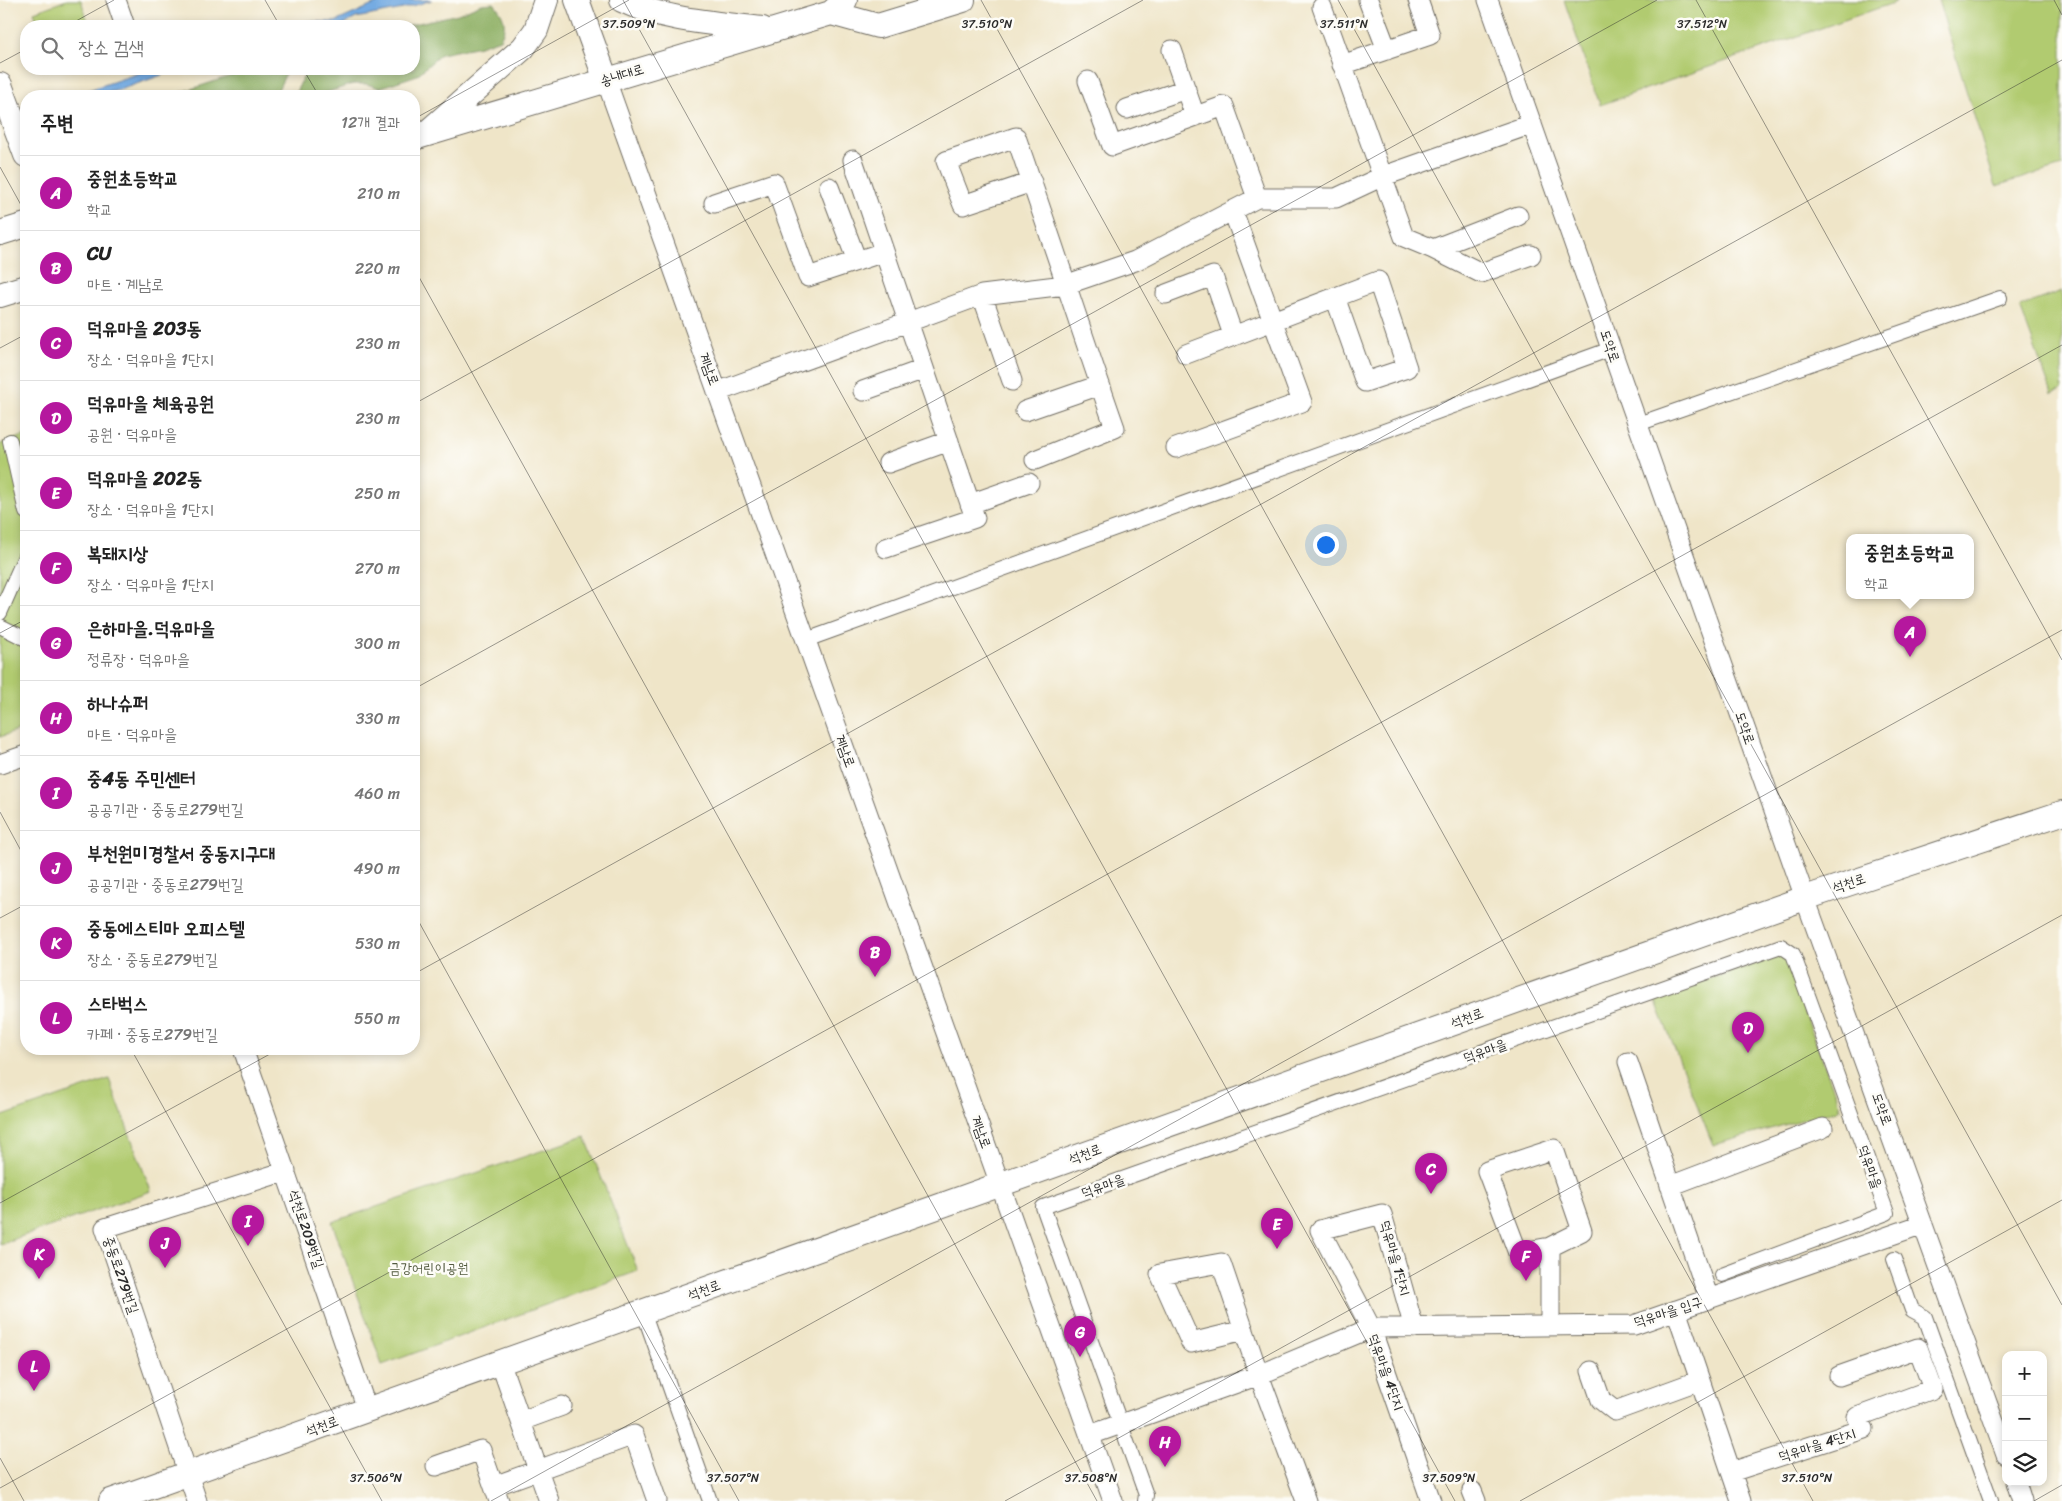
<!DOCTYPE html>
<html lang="ko">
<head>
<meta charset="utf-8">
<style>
	:root { --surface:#fff; --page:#f6f6f6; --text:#222; --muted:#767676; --line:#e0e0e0; --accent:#b5179e }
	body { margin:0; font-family:Sriracha,"Poor Story",sans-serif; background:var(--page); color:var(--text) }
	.controls { position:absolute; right:15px; bottom:15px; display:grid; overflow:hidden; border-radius:10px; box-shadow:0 2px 8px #0003 }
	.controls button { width:45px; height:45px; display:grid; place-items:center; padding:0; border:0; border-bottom:1px solid var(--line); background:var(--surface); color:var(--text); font:25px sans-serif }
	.you { position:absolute; left:1325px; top:544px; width:18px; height:18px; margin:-12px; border:4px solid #fff; border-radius:50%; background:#1a73e8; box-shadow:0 0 0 8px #1a73e833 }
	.badge { display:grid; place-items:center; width:32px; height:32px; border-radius:50%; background:var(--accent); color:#fff; font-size:16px; font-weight:700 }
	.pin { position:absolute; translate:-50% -41px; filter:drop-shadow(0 1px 2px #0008) }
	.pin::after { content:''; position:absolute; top:26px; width:18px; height:15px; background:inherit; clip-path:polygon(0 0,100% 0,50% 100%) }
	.popup { position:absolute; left:1846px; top:534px; width:128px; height:65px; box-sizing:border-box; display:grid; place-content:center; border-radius:10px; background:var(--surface); filter:drop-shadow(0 1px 4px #0005); font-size:16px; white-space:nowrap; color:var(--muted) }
	.popup b { font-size:19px; color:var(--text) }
	.popup::after { content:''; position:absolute; left:50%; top:100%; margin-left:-10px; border:10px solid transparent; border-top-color:var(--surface) }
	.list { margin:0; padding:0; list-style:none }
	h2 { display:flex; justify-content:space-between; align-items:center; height:65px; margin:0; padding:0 20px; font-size:21px }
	h2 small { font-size:16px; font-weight:400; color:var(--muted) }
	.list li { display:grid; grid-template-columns:32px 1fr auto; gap:15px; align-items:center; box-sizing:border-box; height:75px; padding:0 20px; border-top:1px solid var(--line) }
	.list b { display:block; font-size:19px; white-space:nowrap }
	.list p { margin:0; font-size:16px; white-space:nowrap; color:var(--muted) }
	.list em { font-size:16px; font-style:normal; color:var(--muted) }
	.icon { flex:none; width:28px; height:28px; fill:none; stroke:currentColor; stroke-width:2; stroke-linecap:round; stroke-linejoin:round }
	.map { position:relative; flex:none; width:2062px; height:1501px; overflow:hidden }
	.search { position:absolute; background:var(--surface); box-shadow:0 2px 8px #0003; left:20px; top:20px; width:400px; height:55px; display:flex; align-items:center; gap:12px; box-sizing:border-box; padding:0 18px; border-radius:20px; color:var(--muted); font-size:19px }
	.panel { position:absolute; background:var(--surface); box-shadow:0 2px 8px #0003; left:20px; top:90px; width:400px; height:965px; border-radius:20px }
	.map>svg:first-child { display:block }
	.green { fill:#b1cb70; stroke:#6e7b4e }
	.forest { fill:#8caf62; stroke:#5c6d46 }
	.water { fill:#74abe2; stroke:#506b86 }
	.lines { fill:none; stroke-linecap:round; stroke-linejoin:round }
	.pedestrian-casing { stroke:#706c62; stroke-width:16 }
	.minor-casing { stroke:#706c62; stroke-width:21 }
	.tertiary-casing { stroke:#706c62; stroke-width:26 }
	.pedestrian { stroke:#fff; stroke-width:14 }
	.minor { stroke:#fff; stroke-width:19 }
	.tertiary { stroke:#fff; stroke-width:24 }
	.ticks { fill:none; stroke:#2b2b2b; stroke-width:1; stroke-opacity:0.45 }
	.labels { text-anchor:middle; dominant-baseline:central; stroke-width:5; stroke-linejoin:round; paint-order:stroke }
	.street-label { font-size:14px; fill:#2b2b2b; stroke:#fdfcf7 }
	.park-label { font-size:14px; fill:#535b40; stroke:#fdfcf7 }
	.ticks-label { font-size:12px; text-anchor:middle; fill:#2b2b2b; stroke:#fdfcf7; stroke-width:5; stroke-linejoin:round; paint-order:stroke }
</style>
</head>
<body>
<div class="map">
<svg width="2062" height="1501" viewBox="0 0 2062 1501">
	<rect width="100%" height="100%" fill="#fdfcf7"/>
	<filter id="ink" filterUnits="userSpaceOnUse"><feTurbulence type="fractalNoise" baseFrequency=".02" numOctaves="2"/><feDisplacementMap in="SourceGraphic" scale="10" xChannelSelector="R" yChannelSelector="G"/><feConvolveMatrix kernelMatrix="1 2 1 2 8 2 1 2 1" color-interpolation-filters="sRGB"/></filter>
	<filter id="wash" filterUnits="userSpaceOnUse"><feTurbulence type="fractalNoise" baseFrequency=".0096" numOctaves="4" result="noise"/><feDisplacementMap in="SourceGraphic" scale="20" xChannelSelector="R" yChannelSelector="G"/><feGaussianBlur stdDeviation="1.12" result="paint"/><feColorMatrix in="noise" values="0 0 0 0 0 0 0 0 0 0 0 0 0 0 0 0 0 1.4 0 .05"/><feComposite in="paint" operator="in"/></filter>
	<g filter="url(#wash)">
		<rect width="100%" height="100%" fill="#efe5c8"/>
		<path class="green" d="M67 0H81L89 25 39 26 34 12Z
			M1564 0H1895L1896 2 1600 105Z
			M1938 0H2062V166L1996 186Z
			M2062 291V390L2052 394 2020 307Z
			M26 435V728L0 737V444Z
			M1783 955 1841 1109 1713 1145 1654 997Z
			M109 1079 151 1191 0 1244V1117Z
			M585 1136 638 1271 382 1365 332 1222Z"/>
		<path class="forest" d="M494 3C504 15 508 25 500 39L480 46 441 54 417 75 379 88 367 84H353L316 96H294L305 74 302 69H414V26H405L458 14 481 4Z
			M252 69H288L275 96H170Z"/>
		<path class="water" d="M384 0H432L403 9 356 18 341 26H297L307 21 335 22Z
			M151 69H179L119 90 93 96H71Z"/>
	</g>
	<g filter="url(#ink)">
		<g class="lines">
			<g class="pedestrian-casing">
				<path id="pedestrian" d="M1638 424 2000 298
					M10 441 26 512
					M0 613 26 554
					M0 626 26 639
					M806 640 1611 349
					M1894 1259 1912 1310 1925 1317 1991 1501
					M643 1311 710 1501
					M1145 1501 1146 1495 1043 1207 1781 946 1793 954 1887 1213 1722 1275"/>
			</g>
			<g class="minor-casing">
				<path id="minor" d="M116 0 125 26
					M1368 0 1387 50
					M1488 0 1805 898 2006 1455
					M1322 7 1404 237 1433 249 1518 216
					M1172 50 1195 116
					M1342 65 1430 35 1418 0
					M606 80 1113 1501
					M1088 81 1112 146 1224 106 1257 198
					M1127 109 1186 89
					M853 160 975 518 886 548
					M1032 182 963 205 946 161 1016 137C1050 234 1081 331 1115 428L1035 460
					M829 187 857 261
					M714 203 774 183 808 277 884 252
					M1433 249 1481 273 1531 255
					M1166 294 1213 276 1233 335
					M982 295 1012 381
					M1186 354 1378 281 1407 368 1365 382 1335 297
					M863 391 924 369
					M717 392 982 295 1065 285 1135 261 1257 198H1336L1381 177 1532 124
					M1025 411 1100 385
					M1176 448 1302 402 1233 211
					M888 463 949 441
					M970 504 1029 483
					M0 764 26 755
					M243 1049 367 1409
					M1628 1062 1709 1299
					M1670 1186 1823 1128
					M1676 1310 1741 1501
					M1550 1326V1247L1582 1231 1554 1149 1487 1171 1518 1253 1550 1247
					M1414 1328 1382 1214 1320 1230 1371 1328 1634 1325 1923 1224
					M1244 1330 1191 1343 1160 1274 1221 1263 1259 1375 1371 1328 1431 1501
					M500 1362 549 1501
					M1591 1371 1601 1400 1615 1411 1700 1380
					M521 1421 562 1406
					M1090 1435 1259 1375 1306 1501
					M436 1466 481 1450 499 1501
					M1731 1472 1864 1429 1857 1417 1933 1389 1918 1348 1839 1376
					M2016 1482 2022 1501
					M494 1486 634 1435 657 1501
					M1472 1491 1476 1501
					M197 1501 105 1228 286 1171"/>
			</g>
			<g class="tertiary-casing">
				<path id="tertiary" d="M577 0 606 80
					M622 0C665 21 716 23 762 29
					M831 13 878 26 963 0
					M0 85 26 155
					M430 130 523 48 536 30 546 0
					M414 138 831 13 845 0
					M0 233 26 225
					M0 295 26 287
					M111 1501 1805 898 2062 813"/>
			</g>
			<use href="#pedestrian" class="pedestrian"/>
			<use href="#minor" class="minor"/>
			<use href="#tertiary" class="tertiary"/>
		</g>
	</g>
	<path class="ticks" d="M265 0 280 26M623 0 1455 1501M981 0 1813 1501M1338 0 2062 1305M1696 0 2062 660M2054 0 2062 15M67 26 114 0M0 63 26 49M303 69 319 96M414 119 629 0M0 167 26 214M414 268 1097 1501M0 348 26 334M414 404 1143 0M0 633 26 619M414 689 1657 0M0 812 26 860M414 913 739 1501M0 918 26 904M414 974 2062 60M131 1049 382 1501M0 1203 279 1049M0 1458 24 1501M0 1488 2062 345M491 1501 2062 630M1005 1501 2062 915M1520 1501 2062 1200M2034 1501 2062 1485"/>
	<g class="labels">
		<g class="street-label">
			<text transform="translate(622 75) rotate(-17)">송내대로</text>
			<text transform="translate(1610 346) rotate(71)">도약로</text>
			<text transform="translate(709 369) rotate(70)">계남로</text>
			<text transform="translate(1745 728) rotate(71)">도약로</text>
			<text transform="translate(845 751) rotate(70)">계남로</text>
			<text transform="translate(1849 883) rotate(-18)">석천로</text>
			<text transform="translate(1467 1018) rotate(-20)">석천로</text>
			<text transform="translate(1485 1051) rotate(-20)">덕유마을</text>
			<text transform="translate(1882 1109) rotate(70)">도약로</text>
			<text transform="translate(981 1132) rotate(70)">계남로</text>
			<text transform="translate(1085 1154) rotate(-20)">석천로</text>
			<text transform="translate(1870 1167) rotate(70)">덕유마을</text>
			<text transform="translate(1103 1186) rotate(-20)">덕유마을</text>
			<text transform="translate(306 1229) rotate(71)">석천로209번길</text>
			<text transform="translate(1395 1258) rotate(74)">덕유마을 1단지</text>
			<text transform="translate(121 1275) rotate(71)">중동로279번길</text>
			<text transform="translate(704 1290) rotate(-20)">석천로</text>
			<text transform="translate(1668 1312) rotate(-18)">덕유마을 입구</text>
			<text transform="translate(1386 1372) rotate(70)">덕유마을 4단지</text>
			<text transform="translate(322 1426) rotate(-20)">석천로</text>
			<text transform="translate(1817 1445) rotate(-18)">덕유마을 4단지</text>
		</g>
		<g class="park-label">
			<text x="429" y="1268">금강어린이공원</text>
		</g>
	</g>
	<g class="ticks-label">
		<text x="629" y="28">37.509°N</text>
		<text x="987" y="28">37.510°N</text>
		<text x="1344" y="28">37.511°N</text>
		<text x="1702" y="28">37.512°N</text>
		<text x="376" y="1482">37.506°N</text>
		<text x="733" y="1482">37.507°N</text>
		<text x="1091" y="1482">37.508°N</text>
		<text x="1449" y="1482">37.509°N</text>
		<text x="1807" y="1482">37.510°N</text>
	</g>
</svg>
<div class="controls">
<button>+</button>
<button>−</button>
<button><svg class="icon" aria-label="layers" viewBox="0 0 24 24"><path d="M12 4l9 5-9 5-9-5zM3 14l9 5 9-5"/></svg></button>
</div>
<div class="you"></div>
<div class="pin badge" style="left:1910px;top:657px">A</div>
<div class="popup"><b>중원초등학교</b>학교</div>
<div class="pin badge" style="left:875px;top:977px">B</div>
<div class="pin badge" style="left:1431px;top:1194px">C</div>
<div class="pin badge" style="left:1748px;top:1053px">D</div>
<div class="pin badge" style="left:1277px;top:1249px">E</div>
<div class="pin badge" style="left:1526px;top:1281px">F</div>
<div class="pin badge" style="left:1080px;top:1357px">G</div>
<div class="pin badge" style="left:1165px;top:1467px">H</div>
<div class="pin badge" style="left:248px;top:1246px">I</div>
<div class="pin badge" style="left:165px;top:1268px">J</div>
<div class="pin badge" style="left:39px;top:1279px">K</div>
<div class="pin badge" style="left:34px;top:1391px">L</div>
<div class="search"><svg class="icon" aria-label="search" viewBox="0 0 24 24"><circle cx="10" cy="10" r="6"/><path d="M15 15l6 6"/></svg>장소 검색</div>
<section class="panel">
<h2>주변<small>12개 결과</small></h2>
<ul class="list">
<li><span class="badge">A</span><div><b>중원초등학교</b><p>학교</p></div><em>210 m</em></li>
<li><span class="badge">B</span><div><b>CU</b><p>마트 · 계남로</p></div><em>220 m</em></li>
<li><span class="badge">C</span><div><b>덕유마을 203동</b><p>장소 · 덕유마을 1단지</p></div><em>230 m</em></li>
<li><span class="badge">D</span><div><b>덕유마을 체육공원</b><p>공원 · 덕유마을</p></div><em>230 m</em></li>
<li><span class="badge">E</span><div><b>덕유마을 202동</b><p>장소 · 덕유마을 1단지</p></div><em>250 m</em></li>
<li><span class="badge">F</span><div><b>복돼지상</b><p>장소 · 덕유마을 1단지</p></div><em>270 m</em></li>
<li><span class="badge">G</span><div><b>은하마을.덕유마을</b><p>정류장 · 덕유마을</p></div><em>300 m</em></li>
<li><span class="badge">H</span><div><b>하나슈퍼</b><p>마트 · 덕유마을</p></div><em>330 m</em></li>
<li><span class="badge">I</span><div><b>중4동 주민센터</b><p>공공기관 · 중동로279번길</p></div><em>460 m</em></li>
<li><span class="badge">J</span><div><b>부천원미경찰서 중동지구대</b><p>공공기관 · 중동로279번길</p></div><em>490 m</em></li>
<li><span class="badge">K</span><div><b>중동에스티마 오피스텔</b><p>장소 · 중동로279번길</p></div><em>530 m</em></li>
<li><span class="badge">L</span><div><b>스타벅스</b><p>카페 · 중동로279번길</p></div><em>550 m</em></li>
</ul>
</section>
</div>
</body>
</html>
